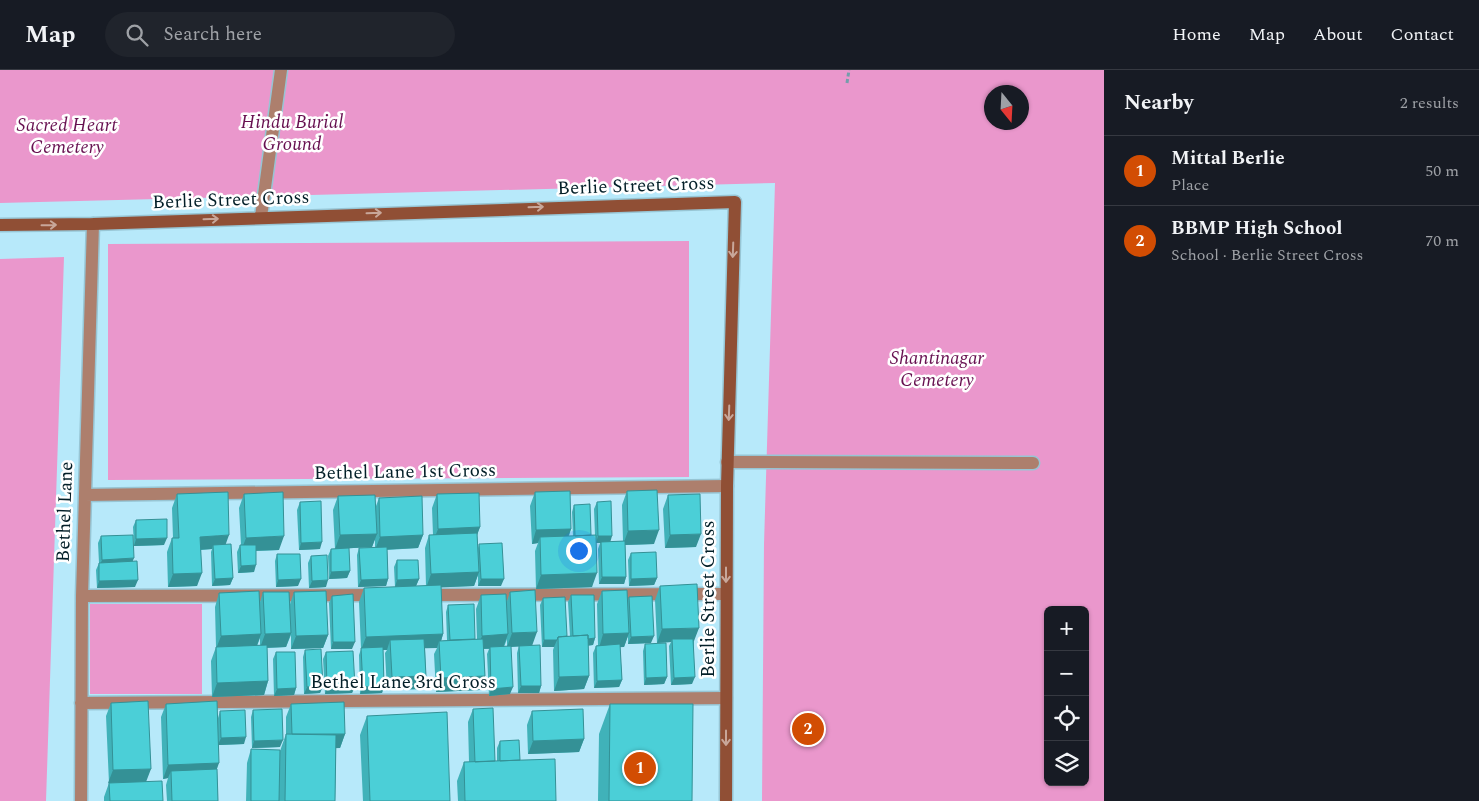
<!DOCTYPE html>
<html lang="en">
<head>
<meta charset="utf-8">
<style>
	:root { --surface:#171b24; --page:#20242c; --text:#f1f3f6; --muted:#9ea1a6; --line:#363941; --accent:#d24d03 }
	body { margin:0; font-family:Spectral,serif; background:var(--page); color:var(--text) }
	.controls { position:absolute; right:15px; bottom:15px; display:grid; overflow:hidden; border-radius:8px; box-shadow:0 1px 4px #0004 }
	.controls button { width:45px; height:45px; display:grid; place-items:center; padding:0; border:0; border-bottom:1px solid var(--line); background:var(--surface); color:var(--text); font:25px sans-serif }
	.compass { position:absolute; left:984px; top:15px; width:45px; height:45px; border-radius:50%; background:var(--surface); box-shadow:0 1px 4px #0004; rotate:162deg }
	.you { position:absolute; left:578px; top:480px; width:18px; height:18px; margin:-12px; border:4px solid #fff; border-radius:50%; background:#1a73e8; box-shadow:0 0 0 8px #1a73e833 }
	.badge { display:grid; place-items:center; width:32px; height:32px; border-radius:50%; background:var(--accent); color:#fff; font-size:16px; font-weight:700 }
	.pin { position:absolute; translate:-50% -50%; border:2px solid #fff; box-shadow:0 1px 5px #0006 }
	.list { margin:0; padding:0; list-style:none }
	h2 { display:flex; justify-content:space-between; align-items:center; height:65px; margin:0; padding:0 20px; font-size:21px }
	h2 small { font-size:16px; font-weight:400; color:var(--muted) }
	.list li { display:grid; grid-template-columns:32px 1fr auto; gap:15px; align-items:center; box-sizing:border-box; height:70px; padding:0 20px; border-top:1px solid var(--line) }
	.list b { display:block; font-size:19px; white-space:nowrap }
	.list p { margin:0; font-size:16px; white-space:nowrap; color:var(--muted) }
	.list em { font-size:16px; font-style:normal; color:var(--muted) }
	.icon { flex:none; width:28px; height:28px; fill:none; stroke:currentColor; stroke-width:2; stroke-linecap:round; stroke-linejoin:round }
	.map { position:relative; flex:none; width:1104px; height:731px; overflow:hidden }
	header { display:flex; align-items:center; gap:30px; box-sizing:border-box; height:70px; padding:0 25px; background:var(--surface); border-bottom:1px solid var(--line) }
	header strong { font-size:24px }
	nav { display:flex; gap:28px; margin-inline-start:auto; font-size:18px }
	.search { width:350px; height:45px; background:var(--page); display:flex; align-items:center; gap:12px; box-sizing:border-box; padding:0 18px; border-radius:28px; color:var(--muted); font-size:19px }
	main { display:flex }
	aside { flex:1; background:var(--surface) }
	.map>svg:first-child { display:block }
	.green { fill:#ea97cc; fill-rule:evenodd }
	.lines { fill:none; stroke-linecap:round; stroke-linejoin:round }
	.lane-casing { stroke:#97c5d4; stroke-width:15 }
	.street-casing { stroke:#97c5d4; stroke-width:15 }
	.secondary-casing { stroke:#97c5d4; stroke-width:15 }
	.path { stroke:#749dab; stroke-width:3; stroke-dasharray:4 2.5; stroke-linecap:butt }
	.lane { stroke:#ad7f6d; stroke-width:12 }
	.street { stroke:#ad7f6d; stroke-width:12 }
	.secondary { stroke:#904f35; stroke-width:12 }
	.wall { fill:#40b2b9; fill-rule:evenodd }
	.shaded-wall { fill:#349196 }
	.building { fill:#4bcfd7; stroke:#349196 }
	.oneway { stroke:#c8a79a }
	.labels { text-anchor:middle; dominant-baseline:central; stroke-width:5; stroke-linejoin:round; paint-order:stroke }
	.park-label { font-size:19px; font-style:italic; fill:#671050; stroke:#fff }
	.street-label { font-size:19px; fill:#031f28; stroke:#fff }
</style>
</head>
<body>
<header>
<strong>Map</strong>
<div class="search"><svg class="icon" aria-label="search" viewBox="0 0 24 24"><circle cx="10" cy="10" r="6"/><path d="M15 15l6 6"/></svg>Search here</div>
<nav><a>Home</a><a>Map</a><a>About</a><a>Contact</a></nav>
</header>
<main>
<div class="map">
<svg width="1104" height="731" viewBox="0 0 1104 731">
	<rect width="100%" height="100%" fill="#b7e9fa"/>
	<path class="green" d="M0 0H1104V731H762L764 474 775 113 0 133ZM992 22H1022V52H992ZM1048 540H1085V712H1048Z
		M689 171V407L108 410V174Z
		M64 187 46 731H0V189Z
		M90 534H202V624H90Z"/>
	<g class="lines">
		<g class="lane-casing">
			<path id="lane" d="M261 147 281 0
				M727 392 1033 393"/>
		</g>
		<g class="street-casing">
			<path id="street" d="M85 425 727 416
				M426 525 726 524
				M82 526 376 525
				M81 633 726 628
				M81 731 82 526 93 154"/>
		</g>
		<g class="secondary-casing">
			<path id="secondary" d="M0 155 93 154 735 132 727 416 726 731"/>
		</g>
		<path class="path" d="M847 13 849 0"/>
		<use href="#lane" class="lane"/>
		<use href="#street" class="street"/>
		<use href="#secondary" class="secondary"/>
	</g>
	<path class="wall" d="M627 421 654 474 625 475 626 507 624 514H599L598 479 600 473H596L592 517 536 519 535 481 538 473 532 474 530 436 535 422 571 459 569 466H573L572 442 574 435 591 465H595L594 439 597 432 610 472 623 471 622 435Z
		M177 424 226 475 233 508 230 515 212 516 211 482 212 479 201 480 197 516 168 517 167 482 172 468H173L172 438Z
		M244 424 279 480 256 481 254 502 238 503 237 482 240 475H241L239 438Z
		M437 424 480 457 477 464 478 478 479 474 501 516H478V505L474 516 441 517 443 564 441 571 447 570 446 542 448 535 475 569H477L476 539 481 525 507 531 510 522 532 575 541 616 539 623H518L517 583 519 576 511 577 510 624 489 626 487 584 489 579H484L485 606 480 620 436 622 434 584 437 578H425L426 606 421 619 387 620 385 583 387 580H383L384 616 382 623 360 624 359 585 361 579 359 532 364 518 426 516 425 478 429 465H433L432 438ZM507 569V577H504Z
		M668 425 696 477 665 478 663 439Z
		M338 426 376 436 379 428 423 465 418 478 387 480 388 509 386 516 358 517 357 485 359 478 375 477V469L372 477 335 479 333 440Z
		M300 432 320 479 299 480 297 440Z
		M136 450 164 475 134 476 133 457Z
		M101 466 133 491 135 517 97 518 96 500 99 493 98 473Z
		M331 479 350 501 347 508 329 509 328 486Z
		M631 483 657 508 654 515 629 516 628 490Z
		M277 484 298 516 276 517 275 491Z
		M311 486 326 517 309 518 308 493Z
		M397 490 419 509 416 516 395 517 394 497Z
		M660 516 694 571 692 614 671 615 669 576 671 572 657 573 655 530Z
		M602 521 628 530 629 527 651 573 628 574V566L624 577H620L622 610 619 617 594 618 593 583 596 576 598 575 597 534Z
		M263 522 290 534 294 522 328 565 323 578 291 579V565L286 577 267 578 268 611 264 625 212 627 211 591 216 577 215 537 219 523 260 532ZM260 568V575L257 576Z
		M571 525 595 568 593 575 588 576 589 606 584 619 554 621 553 580 554 577H542L540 535 543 528 567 566H570L568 532Z
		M332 526 352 579H331L329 533Z
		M645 574 667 607 664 614 644 615 643 581Z
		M305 580 323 616 320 623 304 624 303 587Z
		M276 582 296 618 294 625 274 626 273 589Z
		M326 582 355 616 352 623 325 624 323 589Z
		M111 633 146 712 163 731H104V727L109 713 106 646Z
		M166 634 218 648 220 641 244 674 219 675 217 699 218 731H167L166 715 168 708 163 709 161 647Z
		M291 634 345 664 340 678H336L335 731H246L247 693 251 679 280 681 286 664V647Z
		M610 634 692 731H598L599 664Z
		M473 639 495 691H497V678L500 671 520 690 556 731H458L457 711 464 692H469L468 652Z
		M253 640 280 677 252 678 251 647Z
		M532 641 584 669 579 682 528 684 527 655Z
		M367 646 450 731H363L360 665Z"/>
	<path class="shaded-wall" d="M480 457 475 471 433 472 438 459Z
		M571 459 566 472 540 467 538 473 532 474 536 460Z
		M659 460 654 474 623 475 628 461Z
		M377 464 372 477 335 479 340 465Z
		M701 464 696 477 665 478 670 465Z
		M229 465 224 479 213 475 212 479 195 480 200 467Z
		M423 465 418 478 375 480 380 467Z
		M284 466 279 480 241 481 246 468Z
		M598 466H612L610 473H596Z
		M167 468 164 475 134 476 136 469Z
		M322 472 320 479 299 480 301 473Z
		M134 488 131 495 99 497 102 490Z
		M256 495 254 502 238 503 241 496Z
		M350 501 347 508 329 509 331 502Z
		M479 502 474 516 426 518 431 504Z
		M202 503 197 516 168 517 173 504Z
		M597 503 592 517 536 519 541 505Z
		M602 507H626L624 514H599Z
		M233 508 230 515 212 516 215 509Z
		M657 508 654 515 629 516 631 509Z
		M301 509 298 516 276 517 278 510Z
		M388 509 386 516 358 517 361 510Z
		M419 509 416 516 395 517 397 510Z
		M481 509H504L501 516H478Z
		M138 510 135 517 97 518 99 511Z
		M328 510 326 517 309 518 312 511Z
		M699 558 694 571 672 572V569L671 572 657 573 662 559Z
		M537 562 532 576 507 577 512 563Z
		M291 563 286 577 260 578 265 564Z
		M629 563 624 577 599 578 603 564Z
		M261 564 256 578 216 579 221 566Z
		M443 564 440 575 439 571 437 578 391 579 390 570 387 580H361L366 567Z
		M508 564 503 578 477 579 482 566Z
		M328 565 323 578 291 579 296 566Z
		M654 566 651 573 628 574 631 567Z
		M595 568 593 575 570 576 573 569Z
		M544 570H557L554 577H542Z
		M333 572H355L352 579H331Z
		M426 606 421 619 387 620 392 607Z
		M485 606 480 620 436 622 441 608Z
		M589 606 584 619 554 621 559 607Z
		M667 607 664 614 644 615 646 608Z
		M695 607 692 614 671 615 674 608Z
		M622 610 619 617 594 618 597 611Z
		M268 611 264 625 212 627 217 613Z
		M323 616 320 623 304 624 307 617Z
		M355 616 352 623 325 624 327 617Z
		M384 616 382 623 360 624 363 617Z
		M521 616H541L539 623H518Z
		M513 617 510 624 489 626 491 619Z
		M296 618 294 625 274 626 277 619Z
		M345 664 340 678 287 680 292 666Z
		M246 667 244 674 218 675 221 668Z
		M584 669 579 682 528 684 533 671Z
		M283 670 280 677 252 678 254 671Z
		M219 693 214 707 171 701 168 708 163 709 168 695Z
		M151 699 146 712 108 713 113 700Z"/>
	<path class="building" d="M657 420 659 460 628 461 627 421Z
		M570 421 571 459 536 460 535 422Z
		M228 422 229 465 200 467 202 503 173 504 172 468H179L177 424Z
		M283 422 284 466 246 468 244 424Z
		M479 423 480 457 438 459 437 424Z
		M700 424 701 464 670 465 668 425Z
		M375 425 377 464 340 465 338 426Z
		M422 426 423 465 380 467 379 428Z
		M321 431 322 472 301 473 300 432Z
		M611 431 612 466H598L597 432Z
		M590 434 591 465 575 466 574 435Z
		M167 449V468L136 469V450Z
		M477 463 479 502 431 504 429 465Z
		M133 465 134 488 102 490 101 466Z
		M596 465 597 503 541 505 540 467Z
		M625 471 626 507H602L601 472Z
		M502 473 504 509H481L479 474Z
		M231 474 233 508 215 509 213 475Z
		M240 475H256V495L241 496Z
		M387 477 388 509 361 510 359 478Z
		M349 478 350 501 331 502V479Z
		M656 482 657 508 631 509V483Z
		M277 484H300L301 509 278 510Z
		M327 485 328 510 312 511 311 486Z
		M397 490H418L419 509 397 510Z
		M137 491 138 510 99 511V493Z
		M697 514 699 558 662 559 660 516Z
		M441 515 443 564 366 567 364 518Z
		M535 520 537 562 512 563 510 522Z
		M627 520 629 563 603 564 602 521Z
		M259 521 261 564 221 566 219 523Z
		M326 521 328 565 296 566 294 522Z
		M263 522H289L291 563 265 564Z
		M353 524 355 572H333L332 526Z
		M506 524 508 564 482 566 481 525Z
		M571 525H594L595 568 588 569V565L573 566Z
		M652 526 654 566 631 567 629 527Z
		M565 527 567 566 558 567 557 570H544L543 528Z
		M474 534 475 569 450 570 448 535Z
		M588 565 589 606 559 607 558 567Z
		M424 569 426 606 392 607 390 570Z
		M483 569 485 606 441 608 439 571Z
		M672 569H693L695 607 674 608Z
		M666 573 667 607 646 608 645 574Z
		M620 574 622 610 597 611 596 576Z
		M267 575 268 611 217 613 216 577Z
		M540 575 541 616H521L519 576Z
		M511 576 513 617 491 619 490 577Z
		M383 577 384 616 363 617 361 578Z
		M321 579 323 616 307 617 305 580Z
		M353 581 355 616 327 617 326 582Z
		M276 582H295L296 618 277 619Z
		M148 631 151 699 113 700 111 633Z
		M217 631 219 693 168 695 166 634Z
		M344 632 345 664H292L291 634Z
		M610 634H693L692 731H609Z
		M493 638 495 691 475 692 473 639Z
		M282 639 283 670 254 671 253 640Z
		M583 639 584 669 533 671 532 641Z
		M245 640 246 667 221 668 220 641Z
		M447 642 450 731H370L367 646Z
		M286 664 336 665 335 731H285Z
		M519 670 520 690 500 691V671Z
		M251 679 280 680 279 731H251Z
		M555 689 556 731H465L464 692Z
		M217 699 218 731H172L171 701Z
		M162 711 163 731H110L109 713Z"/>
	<defs><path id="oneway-shaft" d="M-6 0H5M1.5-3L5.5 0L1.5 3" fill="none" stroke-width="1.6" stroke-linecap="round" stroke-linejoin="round" transform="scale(1.25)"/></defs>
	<g class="oneway">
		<use href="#oneway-shaft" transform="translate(536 137) rotate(-2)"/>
		<use href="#oneway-shaft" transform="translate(374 143) rotate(-2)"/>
		<use href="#oneway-shaft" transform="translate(211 149) rotate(-2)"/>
		<use href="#oneway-shaft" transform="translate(49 155) rotate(-1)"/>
		<use href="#oneway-shaft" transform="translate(733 180) rotate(92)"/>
		<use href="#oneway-shaft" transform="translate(729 343) rotate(92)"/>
		<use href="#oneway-shaft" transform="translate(726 505) rotate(90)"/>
		<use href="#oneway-shaft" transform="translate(726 668) rotate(90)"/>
	</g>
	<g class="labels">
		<g class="park-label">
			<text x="292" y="52">Hindu Burial<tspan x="292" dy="22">Ground</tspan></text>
			<text x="67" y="55">Sacred Heart<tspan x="67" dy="22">Cemetery</tspan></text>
			<text x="937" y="288">Shantinagar<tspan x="937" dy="22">Cemetery</tspan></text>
		</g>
		<g class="street-label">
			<text transform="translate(636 116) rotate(-2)">Berlie Street Cross</text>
			<text transform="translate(231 130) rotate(-2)">Berlie Street Cross</text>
			<text transform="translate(405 402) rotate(-1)">Bethel Lane 1st Cross</text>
			<text transform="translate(65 442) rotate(-88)">Bethel Lane</text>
			<text transform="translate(708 529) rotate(-90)">Berlie Street Cross</text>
			<text x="403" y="612">Bethel Lane 3rd Cross</text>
		</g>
	</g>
</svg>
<div class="controls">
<button>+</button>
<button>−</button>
<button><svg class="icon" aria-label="locate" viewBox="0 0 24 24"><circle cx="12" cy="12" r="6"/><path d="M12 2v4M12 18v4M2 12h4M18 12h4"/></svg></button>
<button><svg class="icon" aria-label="layers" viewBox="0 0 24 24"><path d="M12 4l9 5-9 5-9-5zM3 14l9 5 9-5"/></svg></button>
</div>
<svg class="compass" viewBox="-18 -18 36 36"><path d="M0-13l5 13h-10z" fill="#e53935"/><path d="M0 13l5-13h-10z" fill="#9ea1a6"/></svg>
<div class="you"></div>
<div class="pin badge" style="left:640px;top:698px">1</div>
<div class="pin badge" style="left:808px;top:659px">2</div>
</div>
<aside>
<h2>Nearby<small>2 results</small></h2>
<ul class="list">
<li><span class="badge">1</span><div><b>Mittal Berlie</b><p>Place</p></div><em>50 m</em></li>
<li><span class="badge">2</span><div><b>BBMP High School</b><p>School · Berlie Street Cross</p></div><em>70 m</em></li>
</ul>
</aside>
</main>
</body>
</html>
